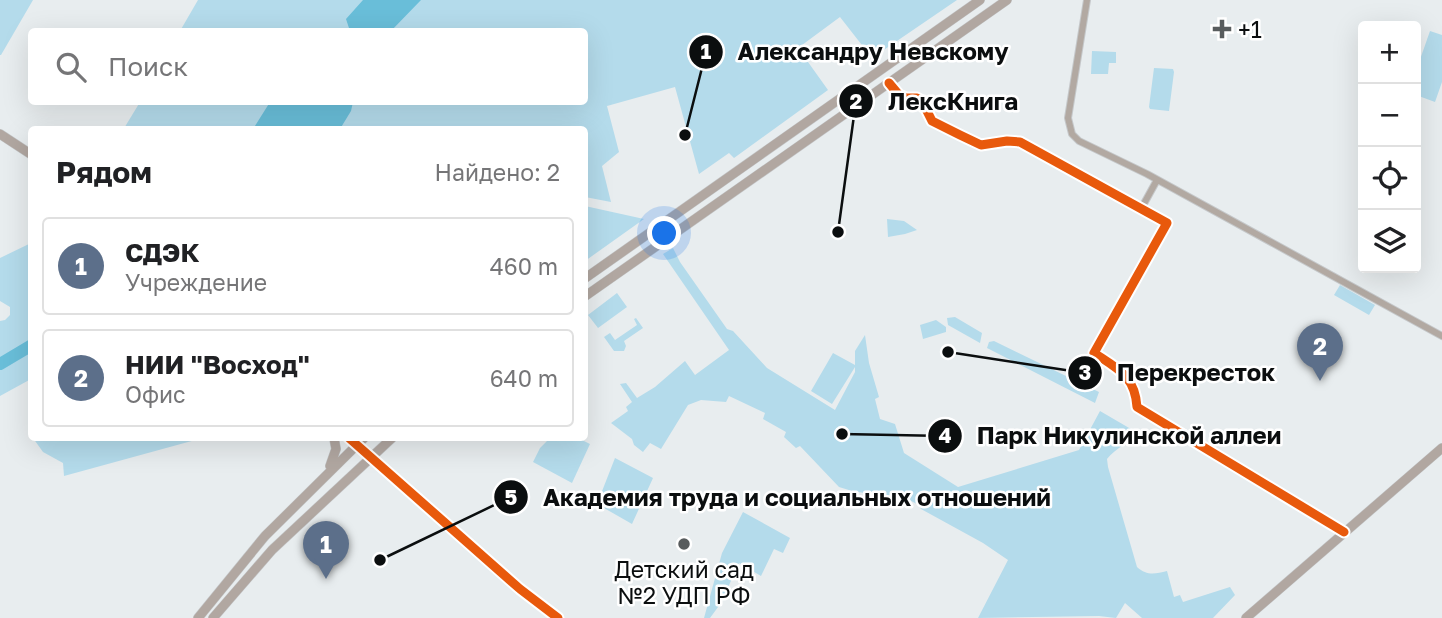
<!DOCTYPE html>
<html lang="ru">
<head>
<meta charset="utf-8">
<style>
	:root { --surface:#fff; --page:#f6f6f6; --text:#202124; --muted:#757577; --line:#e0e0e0; --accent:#585c5d }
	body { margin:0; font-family:"Golos Text",sans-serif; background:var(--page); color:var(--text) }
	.controls { position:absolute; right:21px; top:21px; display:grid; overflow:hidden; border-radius:7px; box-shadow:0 7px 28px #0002 }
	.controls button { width:63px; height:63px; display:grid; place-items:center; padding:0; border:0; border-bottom:2px solid var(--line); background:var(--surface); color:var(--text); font:35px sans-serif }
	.you { position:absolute; left:665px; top:234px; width:24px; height:24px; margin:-18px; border:5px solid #fff; border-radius:50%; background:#1a73e8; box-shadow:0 0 0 10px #1a73e833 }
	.badge { display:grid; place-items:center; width:46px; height:46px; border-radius:50%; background:var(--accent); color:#fff; font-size:23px; font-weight:700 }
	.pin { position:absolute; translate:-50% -58px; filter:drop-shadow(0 2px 4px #0008) }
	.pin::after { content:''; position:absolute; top:37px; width:24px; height:21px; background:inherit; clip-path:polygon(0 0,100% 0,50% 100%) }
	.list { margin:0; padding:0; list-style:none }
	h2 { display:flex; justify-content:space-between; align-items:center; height:91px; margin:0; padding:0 28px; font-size:30px }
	h2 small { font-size:23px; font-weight:400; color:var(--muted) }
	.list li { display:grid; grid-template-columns:46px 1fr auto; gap:21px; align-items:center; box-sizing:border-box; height:98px; margin:0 14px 14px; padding:0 14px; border:2px solid var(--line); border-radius:7px }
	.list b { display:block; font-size:26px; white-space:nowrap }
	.list p { margin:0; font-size:23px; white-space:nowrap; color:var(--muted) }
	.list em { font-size:23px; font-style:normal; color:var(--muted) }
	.icon { flex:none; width:38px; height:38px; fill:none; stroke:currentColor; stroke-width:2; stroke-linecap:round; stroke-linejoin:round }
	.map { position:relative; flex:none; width:1442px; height:618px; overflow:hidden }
	.search { position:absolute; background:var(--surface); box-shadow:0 7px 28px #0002; left:28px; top:28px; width:560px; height:77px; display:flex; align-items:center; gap:18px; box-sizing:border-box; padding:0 24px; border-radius:7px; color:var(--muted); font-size:26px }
	.panel { position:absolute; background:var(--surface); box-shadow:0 7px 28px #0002; left:28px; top:126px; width:560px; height:315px; border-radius:7px }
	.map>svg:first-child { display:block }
	.green { fill:#b4dbeb }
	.water { fill:#69bed9 }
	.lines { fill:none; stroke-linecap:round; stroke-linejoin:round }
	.river { stroke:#69bed9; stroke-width:12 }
	.street-casing { stroke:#c5c8ca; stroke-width:8 }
	.secondary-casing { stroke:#c5c8ca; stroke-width:10 }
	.street { stroke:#b2a9a2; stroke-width:6 }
	.secondary { stroke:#b1a7a1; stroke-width:9 }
	.cycleway-casing { stroke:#fff; stroke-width:13 }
	.cycleway { stroke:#e8590c; stroke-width:9 }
	.poi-dot { fill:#585c5d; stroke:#fff; stroke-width:2.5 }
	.labels { text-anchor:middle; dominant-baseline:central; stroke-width:5; stroke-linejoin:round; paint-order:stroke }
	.poi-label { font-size:23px; fill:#0b0e0f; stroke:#fff; text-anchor:start }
	.leader { fill:none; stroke:#0b0e0f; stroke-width:2.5 }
	.callout-dot { fill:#0b0e0f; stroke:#fff; stroke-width:2.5 }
	.mark-label { font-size:21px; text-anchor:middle; font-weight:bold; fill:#fff }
	.callout-label { font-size:24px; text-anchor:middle; font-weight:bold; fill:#0b0e0f; stroke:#fff; stroke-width:5; stroke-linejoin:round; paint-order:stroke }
</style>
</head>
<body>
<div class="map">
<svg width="1442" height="618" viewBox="0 0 1442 618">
	<rect width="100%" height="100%" fill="#e8edef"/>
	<path class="green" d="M0 0H33L1 55H0Z
		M198 0H957L872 58 840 17 798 48 828 90 734 158 729 153 699 174 675 87 607 106 619 152 602 166 611 202 585 197 584 130H123L140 102H584V32L180 31Z
		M1430 31 1442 35V82L1435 102 1416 95V71Z
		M1092 51 1116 52V63H1109L1108 74H1091Z
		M1154 68 1173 69 1174 72 1169 111 1150 109 1149 107Z
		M585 206 644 219 585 261Z
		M887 219 904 221 917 230 905 234 888 237Z
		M31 243V379L0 396V321L5 320 10 315V307L0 301V258Z
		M673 248 680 262 727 329 733 331 767 368 835 410 855 372V367L832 404 811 391 833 353 855 365V351L865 335 869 363 879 397 875 399 880 419 895 424 904 453 958 487 1079 450 1100 411 1136 432C1131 443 1115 448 1107 459L1108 467 1137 567C1147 576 1155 574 1167 571L1174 597 1180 595 1183 602 1230 587 1235 595 1213 618H1142L1125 603 1116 618 1099 616 978 618 1008 560 983 543 921 509 917 504 909 500 852 491 839 487 800 446 796 448 784 437 786 432 763 419 765 413 729 396 726 402 701 400 688 405 661 449 650 443 643 452 634 445 632 439 611 423 628 411 626 407 632 402 620 384 626 383 637 398 655 387 685 361 695 375 729 350 663 254Z
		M1340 285 1375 305 1369 315 1334 295Z
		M617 293 627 307 598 328 588 315Z
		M955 317 982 333 980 343 948 325 947 318Z
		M636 318 643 328 624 341 626 346 624 351H614L604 337 610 333 615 340 637 325 634 319Z
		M936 320 946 327V332L923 339 920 325Z
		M994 341 1099 392 1095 403 987 348 989 342Z
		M33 438H198L199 439 64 476 63 463 43 452Z
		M542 438H578L590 444 572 483 533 462 540 448 547 441Z
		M615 458 653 478 632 524 597 504Z
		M743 512 790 538 783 553 774 549 761 576 739 563 721 603 710 618H704L722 553Z"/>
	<path class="water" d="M363 0H421L391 31H350L346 19Z
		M270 102H353L351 111 340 129H253Z"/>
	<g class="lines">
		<path class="river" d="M0 364 32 345"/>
		<g class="street-casing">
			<path id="street" d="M1087 0 1068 118 1072 134 1079 141 1147 174 1442 336
				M889 83 899 95 906 98H917L922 101 932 121 960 135 981 145 1007 141 1020 142 1167 223 1094 353C1118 369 1135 376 1137 407L1344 532
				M1141 209 1157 180"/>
		</g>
		<g class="secondary-casing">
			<path id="secondary" d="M0 134 32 155
				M584 279 980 0
				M584 297 1007 0
				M349 438 520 589 558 618
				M330 466 336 449 334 438
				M198 618 265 536 364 438
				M213 618 272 550 392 438
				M1246 618 1442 448"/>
		</g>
		<use href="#street" class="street"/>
		<use href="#secondary" class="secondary"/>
		<g class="cycleway-casing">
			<path id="cycleway" d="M889 83 899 95 906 98H917L922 101 932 121 960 135 981 145 1007 141 1020 142 1167 223 1094 353C1118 369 1135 376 1137 407L1344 532
				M349 438 520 589 558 618"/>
		</g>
		<use href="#cycleway" class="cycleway"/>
	</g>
	<g class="poi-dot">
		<path d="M1218.5 18.5h7v7h7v7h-7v7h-7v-7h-7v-7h7z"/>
		<circle cx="684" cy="544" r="7"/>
	</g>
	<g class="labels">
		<g class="poi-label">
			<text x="1238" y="29">+1</text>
			<text x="684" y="569" text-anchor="middle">Детский сад<tspan x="684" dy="26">№2 УДП РФ</tspan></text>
		</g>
	</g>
	<path class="leader" d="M685 135L706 52M838 232L856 101M948 352L1085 373M842 434L945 436M380 560L511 497"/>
	<g class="callout-dot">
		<circle cx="685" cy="135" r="7"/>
		<circle cx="838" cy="232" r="7"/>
		<circle cx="948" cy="352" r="7"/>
		<circle cx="842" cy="434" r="7"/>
		<circle cx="380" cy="560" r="7"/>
		<circle cx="706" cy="52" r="18"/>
		<circle cx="856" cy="101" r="18"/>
		<circle cx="1085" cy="373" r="18"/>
		<circle cx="945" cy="436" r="18"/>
		<circle cx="511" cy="497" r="18"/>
	</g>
	<g class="mark-label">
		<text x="706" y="59">1</text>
		<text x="856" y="109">2</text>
		<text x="1085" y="380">3</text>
		<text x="945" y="443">4</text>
		<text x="511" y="505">5</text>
	</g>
	<g class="callout-label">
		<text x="873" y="60">Александру Невскому</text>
		<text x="953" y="110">ЛексКнига</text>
		<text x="1196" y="381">Перекресток</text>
		<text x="1129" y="444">Парк Никулинской аллеи</text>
		<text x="797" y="506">Академия труда и социальных отношений</text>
	</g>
</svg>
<div class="controls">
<button>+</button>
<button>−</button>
<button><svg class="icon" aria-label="locate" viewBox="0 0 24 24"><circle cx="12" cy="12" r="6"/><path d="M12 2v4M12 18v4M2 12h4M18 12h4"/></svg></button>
<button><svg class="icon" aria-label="layers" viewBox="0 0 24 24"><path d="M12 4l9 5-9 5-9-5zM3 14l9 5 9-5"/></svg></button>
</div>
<div class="you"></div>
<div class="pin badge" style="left:326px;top:579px;background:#5c6f8a">1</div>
<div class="pin badge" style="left:1320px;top:381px;background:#5c6f8a">2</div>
<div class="search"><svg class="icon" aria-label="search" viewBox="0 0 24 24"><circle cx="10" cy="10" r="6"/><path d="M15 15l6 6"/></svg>Поиск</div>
<section class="panel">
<h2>Рядом<small>Найдено: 2</small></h2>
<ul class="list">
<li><span class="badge" style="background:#5c6f8a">1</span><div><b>СДЭК</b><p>Учреждение</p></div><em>460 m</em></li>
<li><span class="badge" style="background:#5c6f8a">2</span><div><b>НИИ &quot;Восход&quot;</b><p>Офис</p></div><em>640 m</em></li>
</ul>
</section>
</div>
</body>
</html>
